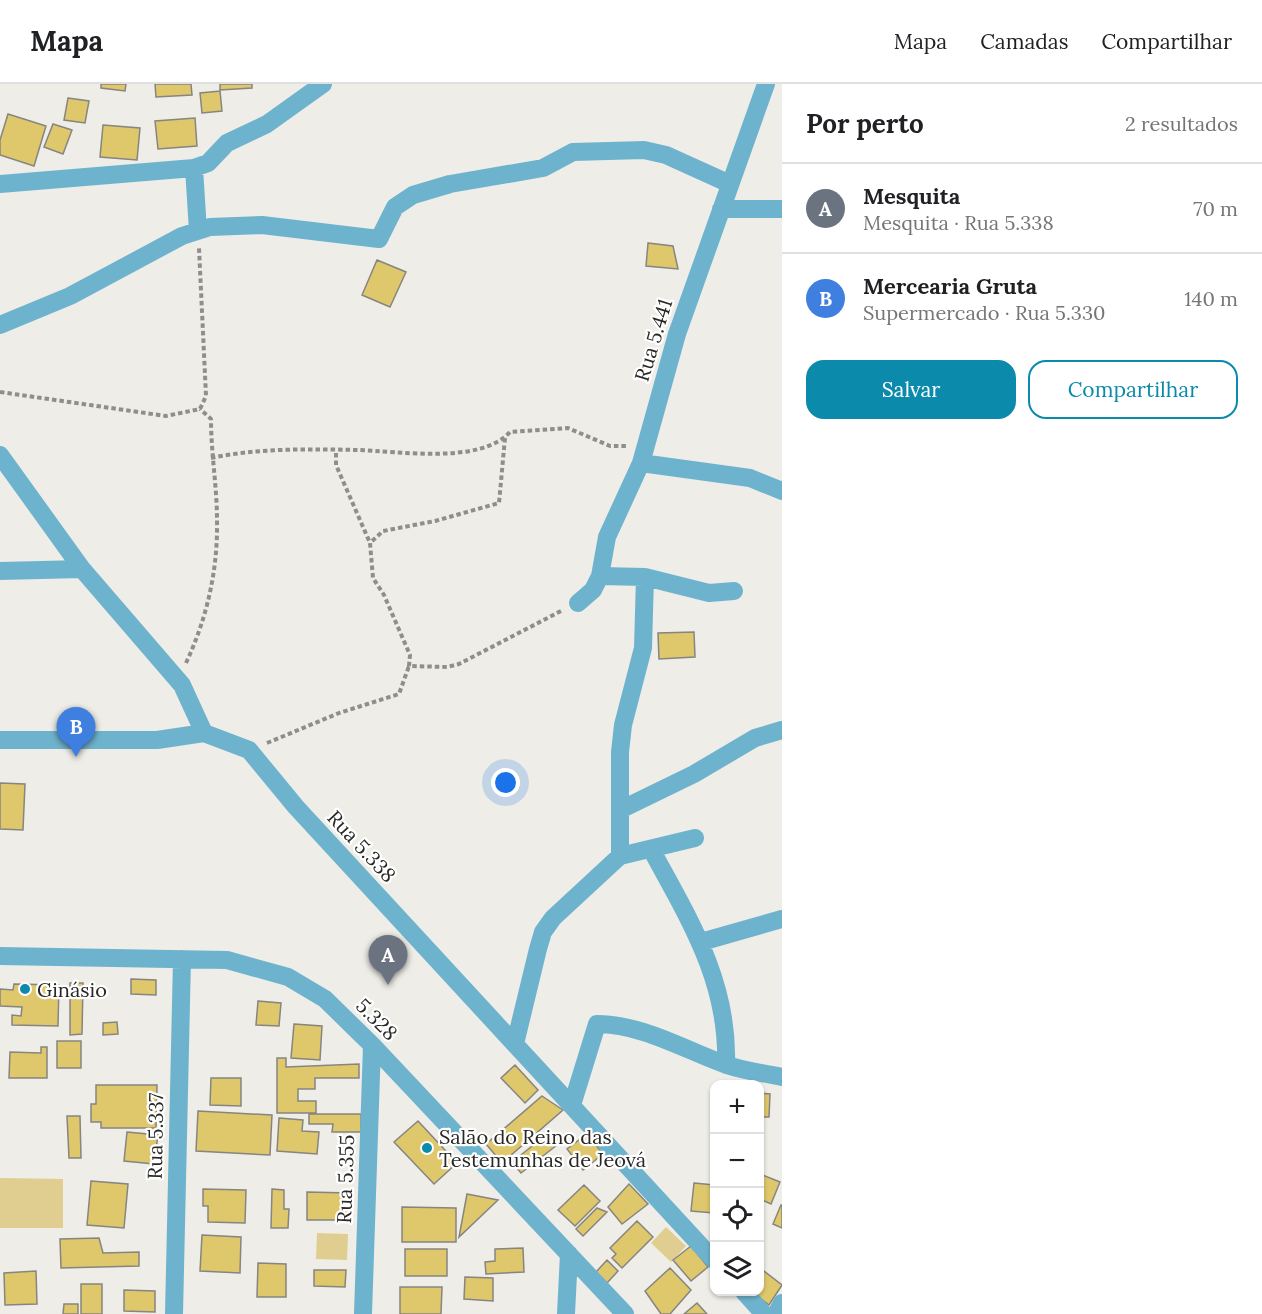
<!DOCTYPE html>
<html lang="pt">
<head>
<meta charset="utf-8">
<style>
	:root { --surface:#fff; --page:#f2f2f2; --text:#202124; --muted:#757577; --line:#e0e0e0; --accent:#0b8aac }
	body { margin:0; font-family:Lora,serif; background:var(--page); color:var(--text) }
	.controls { position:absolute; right:18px; bottom:18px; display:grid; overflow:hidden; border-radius:12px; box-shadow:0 2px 4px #0004 }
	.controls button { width:54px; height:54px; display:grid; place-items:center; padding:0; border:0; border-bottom:2px solid var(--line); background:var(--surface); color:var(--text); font:30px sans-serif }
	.you { position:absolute; left:506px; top:699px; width:21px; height:21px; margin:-15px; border:4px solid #fff; border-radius:50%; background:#1a73e8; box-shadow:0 0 0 9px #1a73e833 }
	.badge { display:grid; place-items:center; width:39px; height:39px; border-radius:50%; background:var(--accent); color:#fff; font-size:20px; font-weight:700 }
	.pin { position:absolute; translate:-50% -50px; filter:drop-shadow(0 2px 3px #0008) }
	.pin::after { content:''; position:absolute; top:32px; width:21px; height:18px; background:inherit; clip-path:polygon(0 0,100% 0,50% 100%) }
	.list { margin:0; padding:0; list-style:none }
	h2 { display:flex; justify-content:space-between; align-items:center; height:78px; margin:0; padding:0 24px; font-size:26px }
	h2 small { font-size:20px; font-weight:400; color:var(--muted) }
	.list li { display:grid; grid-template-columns:39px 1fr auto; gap:18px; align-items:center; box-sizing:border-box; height:90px; padding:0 24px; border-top:2px solid var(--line) }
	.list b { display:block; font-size:22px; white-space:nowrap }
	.list p { margin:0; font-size:20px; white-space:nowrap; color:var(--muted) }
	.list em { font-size:20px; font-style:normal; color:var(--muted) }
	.actions { display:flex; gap:12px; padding:18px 24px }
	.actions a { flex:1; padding:14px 0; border:2px solid var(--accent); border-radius:18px; text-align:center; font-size:21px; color:var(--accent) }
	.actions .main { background:var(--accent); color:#fff }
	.icon { flex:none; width:33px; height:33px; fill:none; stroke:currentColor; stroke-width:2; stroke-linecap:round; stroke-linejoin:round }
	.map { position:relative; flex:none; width:782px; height:1230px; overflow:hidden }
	header { display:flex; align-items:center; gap:36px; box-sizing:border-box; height:84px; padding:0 30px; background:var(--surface); border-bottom:2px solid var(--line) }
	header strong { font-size:28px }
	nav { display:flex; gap:33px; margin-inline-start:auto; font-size:21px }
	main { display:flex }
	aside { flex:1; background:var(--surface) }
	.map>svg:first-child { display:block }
	.green { fill:#dfce90 }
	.building { fill:#dfc76c; stroke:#868580; stroke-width:1.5 }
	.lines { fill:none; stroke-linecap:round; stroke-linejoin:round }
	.path { stroke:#8f8e8a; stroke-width:4; stroke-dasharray:4.5 3; stroke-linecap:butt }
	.minor { stroke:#6eb3cd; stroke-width:18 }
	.poi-dot { fill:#0b8aac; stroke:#fff; stroke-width:2 }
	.labels { text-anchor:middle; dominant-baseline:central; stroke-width:4.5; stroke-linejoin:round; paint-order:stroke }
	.street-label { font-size:20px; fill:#282826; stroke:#fff }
	.poi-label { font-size:20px; fill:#282826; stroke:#fff; text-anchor:start }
</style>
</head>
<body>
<header>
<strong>Mapa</strong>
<nav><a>Mapa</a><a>Camadas</a><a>Compartilhar</a></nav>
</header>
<main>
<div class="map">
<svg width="782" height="1230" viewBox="0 0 782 1230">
	<rect width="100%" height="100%" fill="#eeede7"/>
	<path class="green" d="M0 1094 63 1095V1144H0Z
		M666 1143 686 1162 671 1178 651 1159Z
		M317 1149 348 1150 347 1176 316 1175Z"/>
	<path class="building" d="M101 0H126L125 7 101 4Z
		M155 0H191L192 11 156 13Z
		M220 0H252V4L220 6Z
		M220 7 222 27 202 29 200 9Z
		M68 14 89 17 85 39 64 36Z
		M8 30 46 42 34 82 0 71V56Z
		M195 34 197 62 158 65 155 37Z
		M53 40 72 46 63 70 44 63Z
		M103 41 140 44 137 76 100 73Z
		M648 159 673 162 678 185 646 182Z
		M377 176 406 188 390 223 362 211Z
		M694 548 695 573 659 575 658 549Z
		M0 699 25 700 23 746 0 745Z
		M131 895 156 896V911L131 910Z
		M70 899H83L82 950 70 951Z
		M14 900 59 901 58 942 12 941V931L21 932 22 923 0 922V905L13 906Z
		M258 917 281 919 279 942 256 941Z
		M117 938 118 950 103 951V939Z
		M294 940 322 942 320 976 291 974Z
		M57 957H81V984H57Z
		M41 963H47V994H9L10 968 41 969Z
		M277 974H286V983L359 980V994H315V1005H298V1017H316V1029H277Z
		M515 981 538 1006 525 1019 501 994Z
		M211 994H241V1022L210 1021Z
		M96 1001H157L156 1044H101V1038H91V1020H96Z
		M760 1009 770 1010 769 1033H760Z
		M542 1012 563 1026 502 1079 486 1060Z
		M198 1027 272 1031 270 1071 196 1067Z
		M309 1030H361V1048H332L333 1040H309Z
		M67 1032H80L81 1074H69Z
		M279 1034 303 1036 302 1047 319 1048 317 1070 277 1067Z
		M418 1037 457 1079 434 1100 394 1058Z
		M127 1048 158 1051 154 1080 124 1077Z
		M587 1050 603 1070 583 1086 567 1065Z
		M546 1051 566 1054 521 1089 512 1078Z
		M760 1090 780 1098 771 1120 760 1115Z
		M91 1097 128 1100 124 1144 87 1141Z
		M694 1099 714 1101V1129L691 1127Z
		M629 1100 648 1120 622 1140 608 1123Z
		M584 1101 600 1117 575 1142 558 1126Z
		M203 1105 246 1106 245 1139 208 1138V1122H203Z
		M272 1105 284 1106V1125H289L288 1144H271Z
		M307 1108 350 1109V1136H307Z
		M467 1110 498 1116 459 1153Z
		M781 1121H782V1144L773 1140Z
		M402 1123 456 1124V1158H402Z
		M597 1124 607 1128 583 1152 576 1145Z
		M637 1137 653 1153 622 1184 612 1174 616 1170 610 1164Z
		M202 1151 241 1153 240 1189 200 1187Z
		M99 1154 103 1169 139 1168V1182L61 1184 60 1155Z
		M691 1162 708 1183 691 1197 673 1176Z
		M523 1164 524 1188 486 1190 485 1178 495 1177V1165Z
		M405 1165H447V1192H405Z
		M607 1176 618 1187 607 1199 596 1188Z
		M258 1179 286 1180V1213H257Z
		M670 1184 691 1206 670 1230H661L645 1207Z
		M760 1184 782 1201 769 1221 752 1208H760Z
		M314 1186H346L345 1203 314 1202Z
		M36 1187 37 1220 5 1221 4 1189Z
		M465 1193 493 1194V1217L464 1215Z
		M81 1200H102V1230H81Z
		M400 1203H442L441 1230H400Z
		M124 1206 155 1207V1228L124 1227Z
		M697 1219 707 1230H684Z
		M64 1220H78V1230H63Z"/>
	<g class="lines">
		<path class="path" d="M0 308 166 332 200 325 206 312 199 164
			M505 354 499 419 435 437 383 447 370 459 373 494 384 511 410 571 409 582 447 583 459 580 561 527
			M336 369V381L370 459
			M211 374C258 364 310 365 358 366 398 367 480 381 510 348L568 344 610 362H626
			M186 579C207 534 218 486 217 436 217 403 211 369 211 335L200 325
			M267 659 339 629 399 610 409 582"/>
		<path class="minor" d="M194 84 198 147
			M0 100 194 84 208 79 227 59 267 40 323 0
			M721 125H782
			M0 241 70 212 182 152 210 143 262 141 379 155 395 123 413 111 450 100 543 84 573 68 644 66 666 71 730 100
			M0 371 82 485 182 601 204 649 249 666 296 723 714 1176
			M641 379 750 394 782 407
			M0 487 82 485
			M600 492 645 493 709 509 734 507
			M578 519 593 506 600 492 607 453 641 379 677 250 766 0
			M0 656H157L204 649
			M620 726 694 690 755 654 782 646
			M651 765C689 835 729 898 726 981
			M620 772V668L623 641 643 564 645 493
			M701 858 782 835
			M0 872 227 876 288 893 325 915 372 961 625 1230
			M515 960 538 865 543 848 553 834 620 772 695 754
			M572 1021 597 940C642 940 685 966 727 981 744 987 764 989 782 993
			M744 1208 764 1230
			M174 1230 182 875
			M363 1230 372 961
			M566 1230 569 1170
			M776 1230 782 1219"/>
	</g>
	<g class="poi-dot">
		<circle cx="25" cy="905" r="6"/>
		<circle cx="427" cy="1064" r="6"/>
	</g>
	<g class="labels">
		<g class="street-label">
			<text transform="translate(653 256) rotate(-73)">Rua 5.441</text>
			<text transform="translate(362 762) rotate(47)">Rua 5.338</text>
			<text transform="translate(377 935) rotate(45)">5.328</text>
			<text transform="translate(155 1052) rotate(-89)">Rua 5.337</text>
			<text transform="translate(345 1095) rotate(-88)">Rua 5.355</text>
		</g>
		<g class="poi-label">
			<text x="37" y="905">Ginásio</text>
			<text x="439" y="1052">Salão do Reino das<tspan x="439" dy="23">Testemunhas de Jeová</tspan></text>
		</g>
	</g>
</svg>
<div class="controls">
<button>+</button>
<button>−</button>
<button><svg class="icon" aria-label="locate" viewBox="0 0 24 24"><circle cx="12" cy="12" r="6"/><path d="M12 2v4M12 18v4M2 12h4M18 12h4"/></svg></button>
<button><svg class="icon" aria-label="layers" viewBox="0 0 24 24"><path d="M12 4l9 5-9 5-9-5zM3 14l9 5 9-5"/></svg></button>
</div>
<div class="you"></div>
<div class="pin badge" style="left:388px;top:901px;background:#6b7280">A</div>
<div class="pin badge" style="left:76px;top:673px;background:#3f7fe0">B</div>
</div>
<aside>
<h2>Por perto<small>2 resultados</small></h2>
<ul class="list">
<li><span class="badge" style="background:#6b7280">A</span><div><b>Mesquita</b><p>Mesquita · Rua 5.338</p></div><em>70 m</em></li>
<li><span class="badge" style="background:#3f7fe0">B</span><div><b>Mercearia Gruta</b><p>Supermercado · Rua 5.330</p></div><em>140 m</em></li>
</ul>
<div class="actions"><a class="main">Salvar</a><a>Compartilhar</a></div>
</aside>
</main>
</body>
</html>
